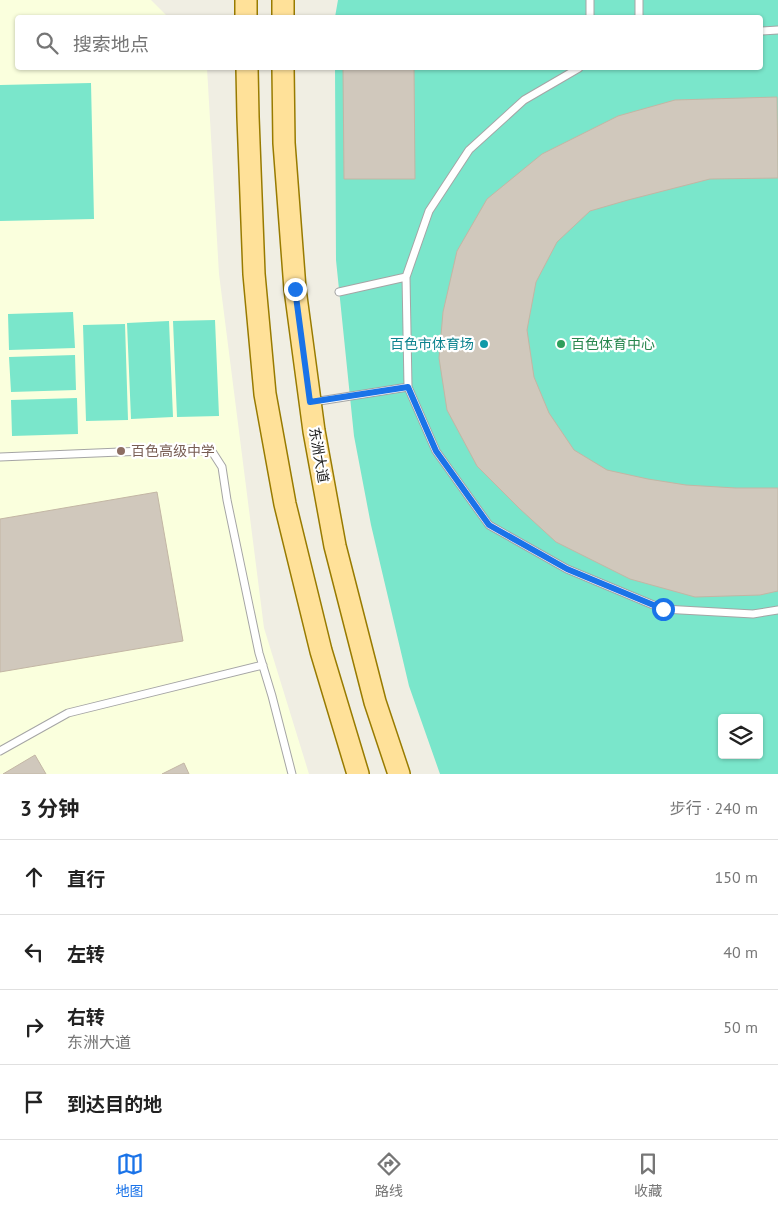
<!DOCTYPE html>
<html lang="zh">
<head>
<meta charset="utf-8">
<style>
	:root { --surface:#fff; --page:#f6f6f6; --text:#222; --muted:#767676; --line:#e0e0e0; --accent:#1a73e8 }
	body { margin:0; font-family:"PT Sans","Noto Sans SC",sans-serif; background:var(--page); color:var(--text) }
	.controls { position:absolute; right:15px; bottom:15px; display:grid; overflow:hidden; border-radius:5px; box-shadow:0 1px 4px #0004 }
	.controls button { width:45px; height:45px; display:grid; place-items:center; padding:0; border:0; border-bottom:1px solid var(--line); background:var(--surface); color:var(--text); font:25px sans-serif }
	.stop { position:absolute; width:15px; height:15px; margin:-11px; border:4px solid #1a73e8; border-radius:50%; background:#fff }
	.stop.end { background:#1a73e8; border-color:#fff; box-shadow:0 1px 5px #0008 }
	.list { margin:0; padding:0; list-style:none }
	h2 { display:flex; justify-content:space-between; align-items:center; height:65px; margin:0; padding:0 20px; font-size:21px }
	h2 small { font-size:16px; font-weight:400; color:var(--muted) }
	.list li { display:grid; grid-template-columns:32px 1fr auto; gap:15px; align-items:center; box-sizing:border-box; height:75px; padding:0 20px; border-top:1px solid var(--line) }
	.list b { display:block; font-size:19px; white-space:nowrap }
	.list p { margin:0; font-size:16px; white-space:nowrap; color:var(--muted) }
	.list em { font-size:16px; font-style:normal; color:var(--muted) }
	.icon { flex:none; width:28px; height:28px; fill:none; stroke:currentColor; stroke-width:2; stroke-linecap:round; stroke-linejoin:round }
	.map { position:relative; flex:none; width:778px; height:774px; overflow:hidden }
	.search { position:absolute; background:var(--surface); box-shadow:0 1px 4px #0004; left:15px; right:15px; top:15px; height:55px; display:flex; align-items:center; gap:12px; box-sizing:border-box; padding:0 18px; border-radius:5px; color:var(--muted); font-size:19px }
	.sheet { height:365px; background:var(--surface) }
	nav { display:flex; justify-content:space-around; align-items:center; box-sizing:border-box; height:70px; border-top:1px solid var(--line); background:var(--surface); font-size:14px; color:var(--muted) }
	nav a { display:grid; justify-items:center; gap:2px }
	nav .on { color:var(--accent) }
	.map>svg:first-child { display:block }
	.education { fill:#faffdd }
	.pitch { fill:#7ae6cb; fill-rule:evenodd }
	.building { fill:#d0c8bc; stroke:#c3b6a4 }
	.lines { fill:none; stroke-linecap:round; stroke-linejoin:round }
	.service-casing { stroke:#a5a5a5; stroke-width:9 }
	.primary-casing { stroke:#987b00; stroke-width:24 }
	.service { stroke:#fff; stroke-width:7 }
	.primary { stroke:#ffe199; stroke-width:21 }
	.route { stroke:#1a73e8; stroke-width:6 }
	.culture-dot { fill:#0f9aa8; stroke:#fff; stroke-width:2 }
	.leisure-dot { fill:#2e9e5b; stroke:#fff; stroke-width:2 }
	.education-dot { fill:#8d6e63; stroke:#fff; stroke-width:2 }
	.labels { text-anchor:middle; dominant-baseline:central; stroke-width:4.5; stroke-linejoin:round; paint-order:stroke }
	.culture-label { font-size:14px; fill:#0d838f; stroke:#fff; text-anchor:end }
	.leisure-label { font-size:14px; fill:#27864d; stroke:#fff; text-anchor:start }
	.education-label { font-size:14px; fill:#785e54; stroke:#fff; text-anchor:start }
	.street-label { font-size:14px; fill:#1e1e1e; stroke:#fff }
</style>
</head>
<body>
<div class="map">
<svg width="778" height="774" viewBox="0 0 778 774">
	<rect width="100%" height="100%" fill="#f0eee3"/>
	<path class="education" d="M0 0H151L168 17 18 18V68H207L219 274 264 628 309 774H0Z"/>
	<path class="pitch" d="M338 0H778V774H440L409 686 371 525 354 436 336 260 335 68H760V18L335 17ZM722 718H759V755H722Z
		M91 83 94 219 0 221V85Z
		M73 312 75 348 9 350 8 314Z
		M215 320 219 416 177 417 173 321Z
		M169 321 173 417 131 419 127 323Z
		M125 324 128 420 86 421 83 325Z
		M75 355 76 390 11 392 9 357Z
		M77 398 78 434 12 436 11 400Z"/>
	<path class="building" d="M343 68H414L415 179H344Z
		M777 97 778 178 710 179 628 200 590 211 557 242 536 282 527 330 534 377 549 413 574 450 607 470 648 479 686 485 736 488H778V591L760 595 695 597 630 579 556 542 520 509 477 466 447 410 439 358 443 312 457 251 487 199 542 154 618 116 675 100Z
		M157 492 183 641 0 672V519Z
		M35 755 46 774H3Z
		M184 763 189 774H162Z"/>
	<g class="lines">
		<g class="service-casing">
			<path id="service" d="M590 18V0
				M639 18V0
				M760 31 778 30
				M579 68 524 100 469 150 429 211 406 277 408 387 436 451 489 525 567 569 663 609 753 614 778 610
				M339 292 406 277
				M313 402 408 387
				M0 457 192 449 213 453 222 467 227 500 259 653 272 696 292 774
				M0 751 68 713 263 665"/>
		</g>
		<g class="primary-casing">
			<path id="primary" d="M246 0V18
				M283 0V18
				M247 68 248 117 254 274 265 394 285 504 321 651 358 774
				M283 68 284 143 295 289 314 431 335 546 375 702 399 774"/>
		</g>
		<use href="#service" class="service"/>
		<use href="#primary" class="primary"/>
	</g>
	<g class="lines">
		<path class="route" d="M295 289 310 402 408 387 436 451 489 525 567 569 663 609"/>
	</g>
	<circle class="culture-dot" cx="484" cy="344" r="5"/>
	<circle class="leisure-dot" cx="561" cy="344" r="5"/>
	<circle class="education-dot" cx="121" cy="451" r="5"/>
	<g class="labels">
		<g class="culture-label">
			<text x="474" y="344">百色市体育场</text>
		</g>
		<g class="leisure-label">
			<text x="571" y="344">百色体育中心</text>
		</g>
		<g class="education-label">
			<text x="131" y="451">百色高级中学</text>
		</g>
		<g class="street-label">
			<text transform="translate(319 455) rotate(80)">东洲大道</text>
		</g>
	</g>
</svg>
<div class="controls">
<button><svg class="icon" aria-label="layers" viewBox="0 0 24 24"><path d="M12 4l9 5-9 5-9-5zM3 14l9 5 9-5"/></svg></button>
</div>
<div class="stop" style="left:663px;top:609px"></div>
<div class="stop end" style="left:295px;top:289px"></div>
<div class="search"><svg class="icon" aria-label="search" viewBox="0 0 24 24"><circle cx="10" cy="10" r="6"/><path d="M15 15l6 6"/></svg>搜索地点</div>
</div>
<section class="sheet">
<h2>3 分钟<small>步行 · 240 m</small></h2>
<ul class="list">
<li><svg class="icon" aria-label="ahead" viewBox="0 0 24 24"><path d="M12 20V5M6 11l6-6 6 6"/></svg><div><b>直行</b></div><em>150 m</em></li>
<li><svg class="icon" aria-label="left" viewBox="0 0 24 24"><path d="M17 20v-9H6M10 6l-5 5 5 5"/></svg><div><b>左转</b></div><em>40 m</em></li>
<li><svg class="icon" aria-label="right" viewBox="0 0 24 24"><path d="M7 20v-9h11M14 6l5 5-5 5"/></svg><div><b>右转</b><p>东洲大道</p></div><em>50 m</em></li>
<li><svg class="icon" aria-label="arrive" viewBox="0 0 24 24"><path d="M6 21V4h12l-3 4 3 4H6"/></svg><div><b>到达目的地</b></div></li>
</ul>
</section>
<nav>
<a class="on"><svg class="icon" aria-label="map" viewBox="0 0 24 24"><path d="M3 6l6-2 6 2 6-2v14l-6 2-6-2-6 2zM9 4v14M15 6v14"/></svg>地图</a>
<a><svg class="icon" aria-label="directions" viewBox="0 0 24 24"><path d="M12 3l9 9-9 9-9-9zM9 14v-3h6M13 9l2 2-2 2"/></svg>路线</a>
<a><svg class="icon" aria-label="saved" viewBox="0 0 24 24"><path d="M7 4h10v16l-5-4-5 4z"/></svg>收藏</a>
</nav>
</body>
</html>
